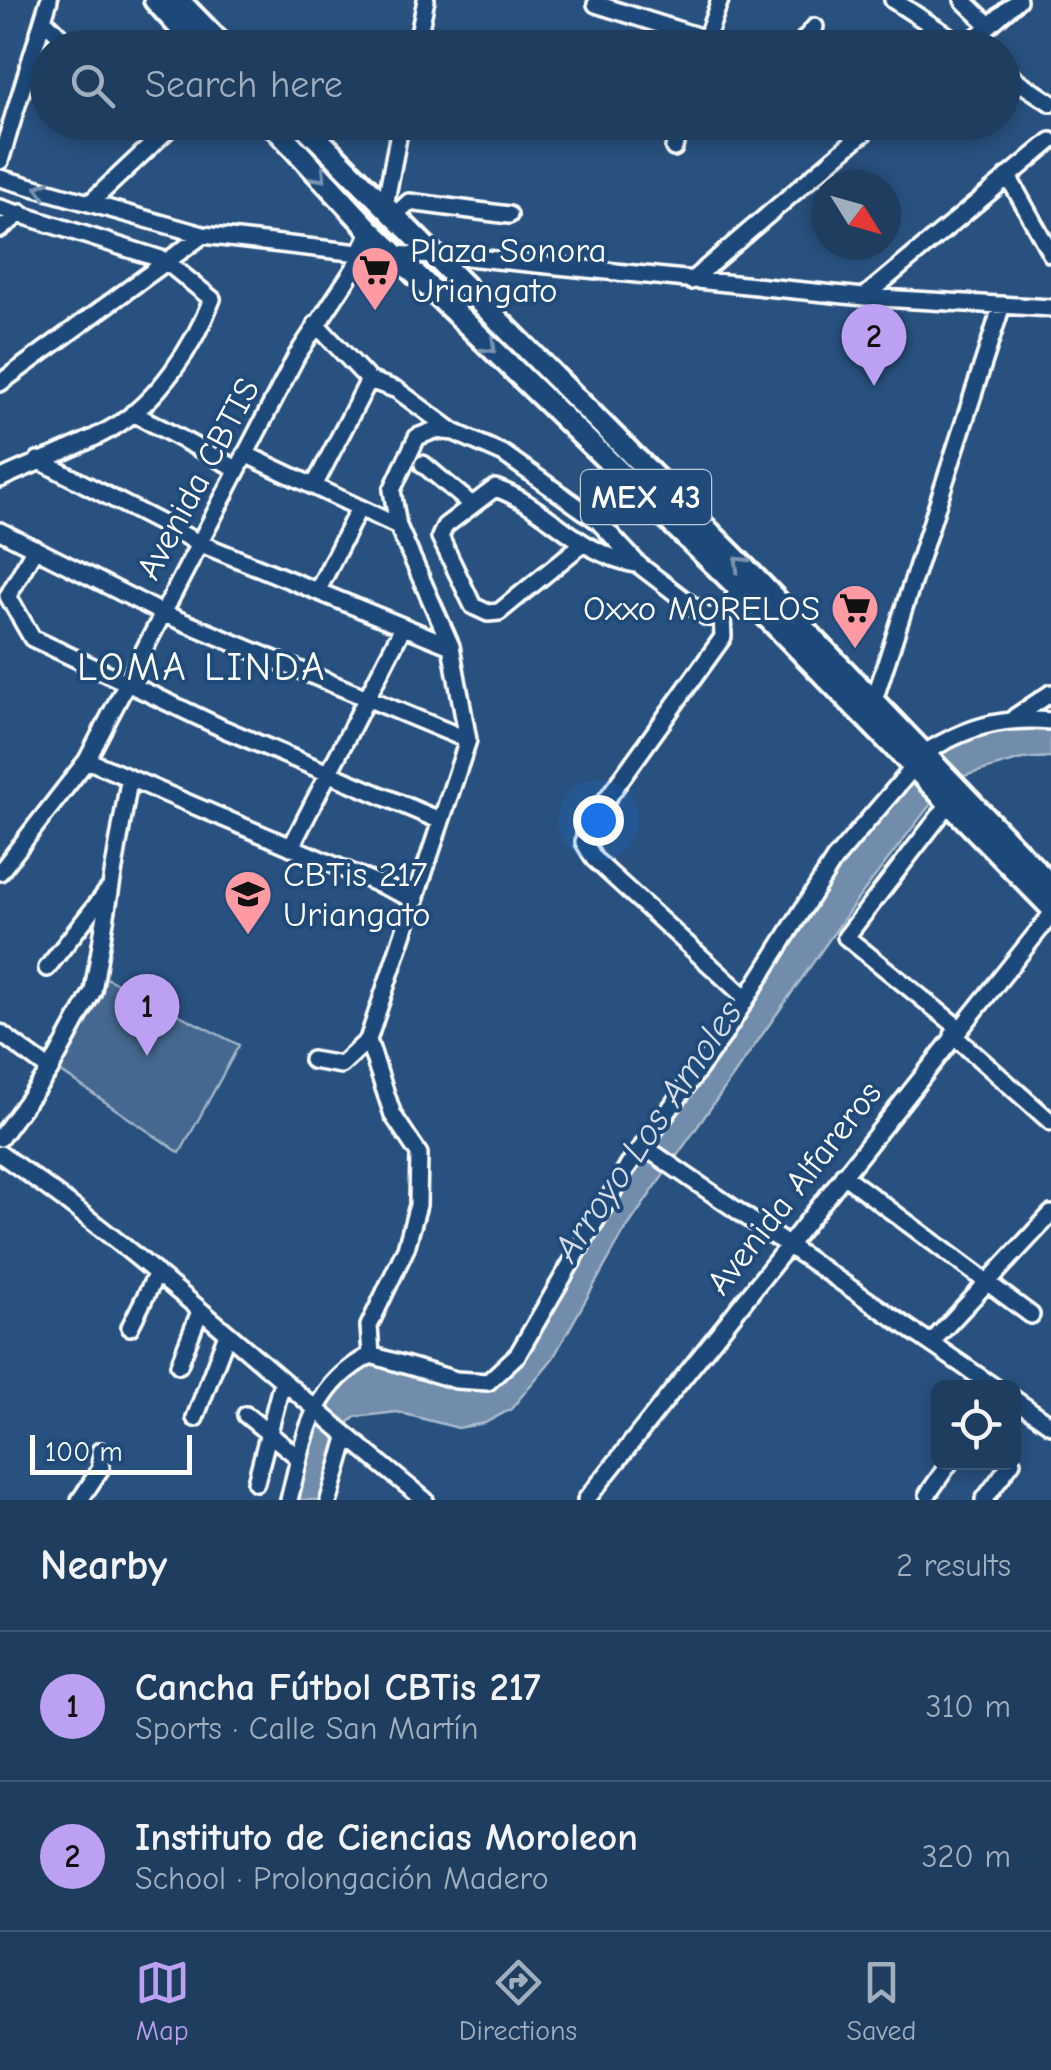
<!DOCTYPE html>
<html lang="en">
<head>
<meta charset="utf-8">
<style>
	:root { --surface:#1e3d5f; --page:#2b4868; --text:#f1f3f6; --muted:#a1aebd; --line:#3c5674; --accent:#bca0f2 }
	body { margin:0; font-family:"Comic Neue",sans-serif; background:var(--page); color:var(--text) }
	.controls { position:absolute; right:30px; bottom:30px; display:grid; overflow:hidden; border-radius:15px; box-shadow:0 5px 15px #0003 }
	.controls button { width:90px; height:90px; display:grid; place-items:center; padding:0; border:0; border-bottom:2px solid var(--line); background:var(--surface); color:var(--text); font:50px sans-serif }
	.compass { position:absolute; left:811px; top:170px; width:90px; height:90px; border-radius:50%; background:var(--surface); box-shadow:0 5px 15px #0003; rotate:127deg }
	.scale { position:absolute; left:30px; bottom:25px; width:162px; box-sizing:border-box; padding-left:10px; border:5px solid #fff; border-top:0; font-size:28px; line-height:35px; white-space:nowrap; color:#fff; -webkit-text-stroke:8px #1f4a7a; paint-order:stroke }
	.you { position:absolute; left:598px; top:820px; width:35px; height:35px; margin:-25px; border:8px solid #fff; border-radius:50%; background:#1a73e8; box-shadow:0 0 0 15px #1a73e833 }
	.badge { display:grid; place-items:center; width:65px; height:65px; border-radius:50%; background:var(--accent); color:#111; font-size:32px; font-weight:700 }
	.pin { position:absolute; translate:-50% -82px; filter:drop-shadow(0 2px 5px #0008) }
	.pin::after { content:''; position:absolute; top:52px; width:35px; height:30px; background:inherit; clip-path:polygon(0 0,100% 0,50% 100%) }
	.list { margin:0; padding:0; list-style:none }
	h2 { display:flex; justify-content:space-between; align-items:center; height:130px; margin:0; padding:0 40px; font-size:42px }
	h2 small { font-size:32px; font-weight:400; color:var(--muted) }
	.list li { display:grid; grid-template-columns:65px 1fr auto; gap:30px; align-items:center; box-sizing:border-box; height:150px; padding:0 40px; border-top:2px solid var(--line) }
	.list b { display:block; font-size:38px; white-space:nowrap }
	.list p { margin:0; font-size:32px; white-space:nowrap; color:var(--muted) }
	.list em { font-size:32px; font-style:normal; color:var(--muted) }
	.icon { flex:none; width:55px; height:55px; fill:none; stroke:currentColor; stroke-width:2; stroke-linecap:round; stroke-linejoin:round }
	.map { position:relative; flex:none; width:1051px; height:1500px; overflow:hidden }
	.search { position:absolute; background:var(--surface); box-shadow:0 5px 15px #0003; left:30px; right:30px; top:30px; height:110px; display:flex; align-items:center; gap:25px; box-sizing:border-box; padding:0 35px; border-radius:55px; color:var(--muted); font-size:38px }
	.sheet { height:430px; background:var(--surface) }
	nav { display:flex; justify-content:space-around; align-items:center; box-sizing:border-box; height:140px; border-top:2px solid var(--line); background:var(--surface); font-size:28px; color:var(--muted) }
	nav a { display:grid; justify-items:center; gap:5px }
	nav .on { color:var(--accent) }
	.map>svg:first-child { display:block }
	.green { fill:#446890; stroke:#a2b4c8; stroke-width:2.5 }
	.water { fill:#718dab; stroke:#aabbcd; stroke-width:2.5 }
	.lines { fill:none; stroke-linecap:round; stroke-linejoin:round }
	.minor-casing { stroke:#fff; stroke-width:22 }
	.major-casing { stroke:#fff; stroke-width:28 }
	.minor { stroke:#1f4a7a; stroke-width:15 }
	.major { stroke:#1f4a7a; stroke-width:20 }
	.oneway { stroke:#7992af }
	.labels { text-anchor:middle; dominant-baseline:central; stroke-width:8; stroke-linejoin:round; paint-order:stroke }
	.shield { fill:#1f4a7a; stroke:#bcc9d7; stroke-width:2.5 }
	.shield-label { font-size:32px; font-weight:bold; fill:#fff }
	.poi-label { font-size:35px; fill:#fff; stroke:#1f4a7a; text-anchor:start }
	.street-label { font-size:35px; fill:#fff; stroke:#1f4a7a }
	.water-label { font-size:38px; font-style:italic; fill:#d4dde6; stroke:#1f4a7a }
	.quarter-label { font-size:40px; letter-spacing:2.5px; fill:#fff; stroke:#1f4a7a }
</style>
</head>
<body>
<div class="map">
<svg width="1051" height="1500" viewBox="0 0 1051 1500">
	<rect width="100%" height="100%" fill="#28517f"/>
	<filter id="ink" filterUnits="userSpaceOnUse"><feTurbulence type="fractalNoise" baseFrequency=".01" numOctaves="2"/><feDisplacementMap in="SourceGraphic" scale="20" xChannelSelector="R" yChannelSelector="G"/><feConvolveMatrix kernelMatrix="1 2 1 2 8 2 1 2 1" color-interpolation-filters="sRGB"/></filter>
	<g filter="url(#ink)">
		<path class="green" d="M104 977 239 1045 180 1153 54 1067Z"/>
		<path class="water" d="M1051 723V757L1022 759 953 779 937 796 857 900 662 1177 624 1232 553 1358 511 1409 485 1423 458 1428 397 1412 355 1417 345 1426 323 1500H292C301 1466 330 1359 375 1361 412 1363 453 1380 489 1388L506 1377 596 1230 862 826 950 740 982 725Z"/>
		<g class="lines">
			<g class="minor-casing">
				<path id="minor" d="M893 0 967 48
					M963 0 989 25
					M596 4 706 39
					M43 19 72 48
					M416 48 426 0
					M703 48 720 0
					M797 48 815 27
					M964 48 1018 0
					M1004 72 1051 103
					M839 122 863 134
					M674 148 680 122
					M0 161 49 0
					M1008 176 1051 254
					M0 178 203 235 359 253 467 257 864 297 1051 308
					M91 202 176 122
					M385 206 401 122
					M0 208 164 260 212 299C194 346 158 401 114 427 79 448 37 461 0 479
					M395 215 409 202 509 215
					M0 229 21 213
					M691 281 876 122
					M864 297 1051 141
					M316 324 369 380 397 390 454 432 504 454 598 521 639 565 707 617 722 615 740 589
					M0 383 203 235
					M133 413 237 469
					M245 454 398 526
					M38 460 199 543 451 646
					M423 464 472 505
					M314 486 369 380
					M0 531 162 613 468 740
					M581 545 499 612 488 613 473 606 440 537 445 526 495 488C550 507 572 552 639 565
					M318 590 358 510
					M8 596 32 638 224 729 439 820
					M8 596 35 548
					M722 615 723 637 586 828 584 842 594 859 745 997
					M871 710 1002 305
					M1015 717 1051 693
					M921 755C965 728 1000 716 1051 721
					M87 760 416 900
					M948 805 846 937 959 1028
					M291 847 403 627
					M0 872 87 760 297 355 354 269 370 230
					M47 968 108 890
					M0 1033 50 1070
					M953 1035 1051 1122
					M312 1060 341 1065 368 1040
					M0 1138 50 1070 93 991 129 781
					M643 1146 996 1388
					M0 1154C151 1257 282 1386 425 1500
					M843 1175 1031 1315
					M130 1327 157 1273
					M931 1343 1051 1214
					M371 1355 369 1326 406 1248 418 1205 419 1154 393 1115 368 1040 468 740 451 646 398 526 392 490 417 437 435 430 454 432
					M179 1365 200 1311
					M1014 1399 1051 1425
					M246 1415 299 1458
					M195 1418 227 1334
					M256 1482 282 1382
					M928 1494 950 1462
					M80 1500 101 1468 100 1451
					M289 1500C304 1440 310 1386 371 1355L456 1380 488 1382 518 1354 626 1169 723 1036 834 860 912 769
					M329 1500 347 1438
					M586 1500 1051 915
					M984 1500 1012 1462"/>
			</g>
			<g class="major-casing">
				<path id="major" d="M155 0 199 48
					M178 0 225 48
					M270 122 370 230 740 589 1051 907
					M301 122 753 576 1051 886"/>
			</g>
			<use href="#minor" class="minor"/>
			<use href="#major" class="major"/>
		</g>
		<defs><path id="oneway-chevron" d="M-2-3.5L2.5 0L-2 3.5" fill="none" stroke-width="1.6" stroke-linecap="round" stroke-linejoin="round" transform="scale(2.5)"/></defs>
		<g class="oneway">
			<use href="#oneway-chevron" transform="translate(320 176) rotate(47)"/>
			<use href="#oneway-chevron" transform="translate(42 189) rotate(-165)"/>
			<use href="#oneway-chevron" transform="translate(490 347) rotate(44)"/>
			<use href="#oneway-chevron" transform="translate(740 563) rotate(-135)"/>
		</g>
	</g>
	<defs>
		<g id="supermarket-pin" transform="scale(2.5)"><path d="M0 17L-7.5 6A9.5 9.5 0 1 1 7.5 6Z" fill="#ff9aa2" stroke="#1f4a7a"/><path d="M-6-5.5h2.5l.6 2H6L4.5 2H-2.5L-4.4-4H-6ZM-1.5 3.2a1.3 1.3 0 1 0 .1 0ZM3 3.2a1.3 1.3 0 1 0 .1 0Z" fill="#111"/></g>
		<g id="school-pin" transform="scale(2.5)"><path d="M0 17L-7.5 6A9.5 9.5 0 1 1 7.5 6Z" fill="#ff9aa2" stroke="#1f4a7a"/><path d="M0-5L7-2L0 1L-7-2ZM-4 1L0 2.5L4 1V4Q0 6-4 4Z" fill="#111"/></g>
	</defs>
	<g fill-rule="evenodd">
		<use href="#supermarket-pin" x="375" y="270"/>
		<use href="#supermarket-pin" x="855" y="608"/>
		<use href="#school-pin" x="248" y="894"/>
	</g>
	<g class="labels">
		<rect class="shield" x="581" y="470" width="130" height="54" rx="8"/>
		<g class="shield-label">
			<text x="646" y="497">MEX 43</text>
		</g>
		<g class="poi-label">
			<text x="410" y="250">Plaza Sonora<tspan x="410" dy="40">Uriangato</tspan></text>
			<text x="820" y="608" text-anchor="end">Oxxo MORELOS</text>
			<text x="283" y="874">CBTis 217<tspan x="283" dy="40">Uriangato</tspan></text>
		</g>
		<g class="street-label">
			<text transform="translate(198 479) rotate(-62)">Avenida CBTIS</text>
			<text transform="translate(794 1188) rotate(-52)">Avenida Alfareros</text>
		</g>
		<g class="water-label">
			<text transform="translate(648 1131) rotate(-56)">Arroyo Los Amoles</text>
		</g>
		<g class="quarter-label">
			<text x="202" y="667">LOMA LINDA</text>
		</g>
	</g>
</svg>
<div class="controls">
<button><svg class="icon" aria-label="locate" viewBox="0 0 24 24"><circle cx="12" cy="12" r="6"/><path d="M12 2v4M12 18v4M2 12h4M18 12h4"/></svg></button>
</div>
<svg class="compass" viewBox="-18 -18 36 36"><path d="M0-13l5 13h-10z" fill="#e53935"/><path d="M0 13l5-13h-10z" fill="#a1aebd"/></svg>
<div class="scale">100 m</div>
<div class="you"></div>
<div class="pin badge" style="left:147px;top:1056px">1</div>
<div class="pin badge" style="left:874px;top:386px">2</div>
<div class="search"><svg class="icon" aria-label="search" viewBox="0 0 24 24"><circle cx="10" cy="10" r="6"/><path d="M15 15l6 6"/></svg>Search here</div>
</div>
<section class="sheet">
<h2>Nearby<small>2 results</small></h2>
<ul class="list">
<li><span class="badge">1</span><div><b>Cancha Fútbol CBTis 217</b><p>Sports · Calle San Martín</p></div><em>310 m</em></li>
<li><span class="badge">2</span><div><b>Instituto de Ciencias Moroleon</b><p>School · Prolongación Madero</p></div><em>320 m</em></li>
</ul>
</section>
<nav>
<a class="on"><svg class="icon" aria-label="map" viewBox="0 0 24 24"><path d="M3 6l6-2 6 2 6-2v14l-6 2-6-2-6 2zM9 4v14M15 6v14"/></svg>Map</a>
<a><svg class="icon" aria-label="directions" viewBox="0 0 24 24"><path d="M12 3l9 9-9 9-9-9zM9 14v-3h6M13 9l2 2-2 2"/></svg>Directions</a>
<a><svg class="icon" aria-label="saved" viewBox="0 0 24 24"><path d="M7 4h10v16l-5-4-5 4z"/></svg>Saved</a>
</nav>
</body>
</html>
